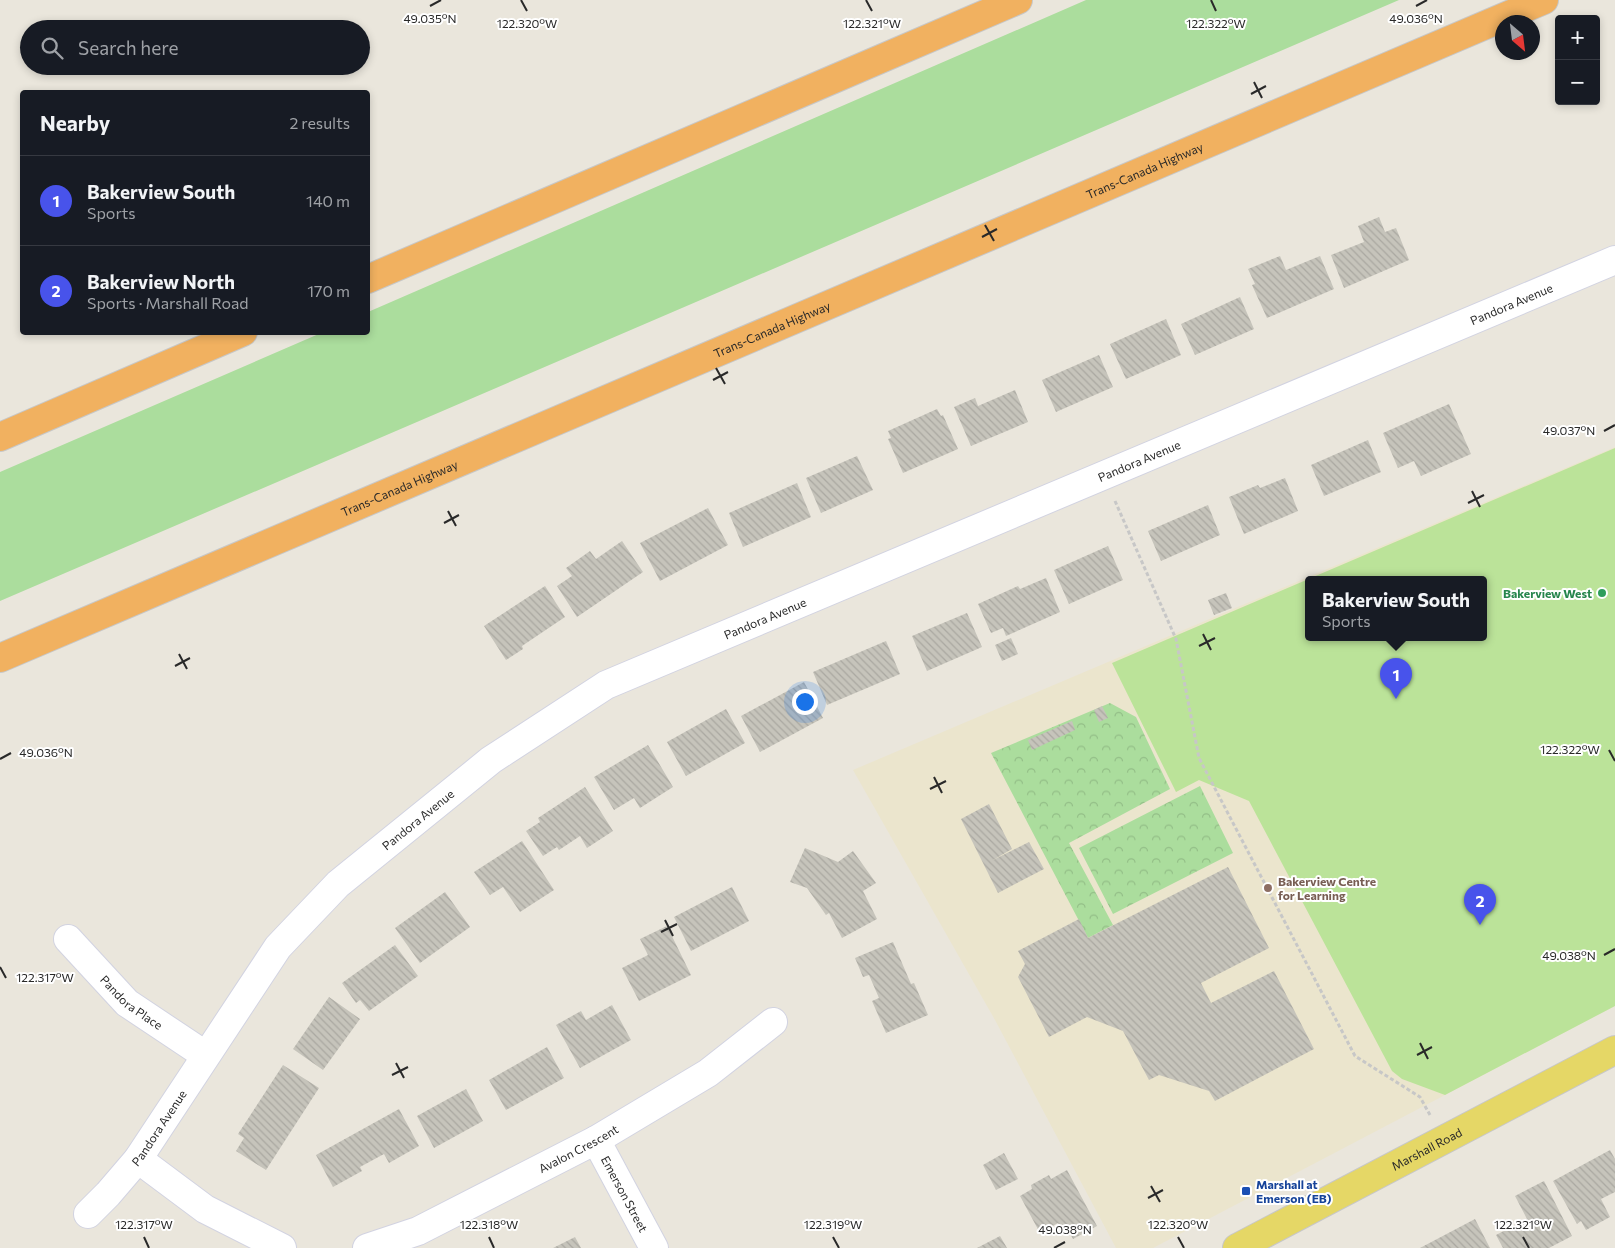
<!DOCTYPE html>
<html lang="en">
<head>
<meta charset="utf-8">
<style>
	:root { --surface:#171b24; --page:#242831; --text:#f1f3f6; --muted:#9ea1a6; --line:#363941; --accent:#4853eb }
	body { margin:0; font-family:Commissioner,sans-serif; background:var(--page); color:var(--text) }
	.controls { position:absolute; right:15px; top:15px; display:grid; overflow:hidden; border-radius:5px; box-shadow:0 2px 8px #0003 }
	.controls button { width:45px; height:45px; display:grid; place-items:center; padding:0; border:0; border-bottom:1px solid var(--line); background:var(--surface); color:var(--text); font:25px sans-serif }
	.compass { position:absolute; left:1495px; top:15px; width:45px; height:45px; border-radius:50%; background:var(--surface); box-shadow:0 2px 8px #0003; rotate:152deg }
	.you { position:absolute; left:804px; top:701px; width:18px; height:18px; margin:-12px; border:4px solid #fff; border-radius:50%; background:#1a73e8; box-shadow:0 0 0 8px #1a73e833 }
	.badge { display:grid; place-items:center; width:32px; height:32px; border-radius:50%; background:var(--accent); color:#fff; font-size:16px; font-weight:700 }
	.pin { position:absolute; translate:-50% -41px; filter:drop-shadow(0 1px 2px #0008) }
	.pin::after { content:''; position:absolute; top:26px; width:18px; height:15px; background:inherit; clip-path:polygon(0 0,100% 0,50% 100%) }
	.popup { position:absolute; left:1305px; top:576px; width:182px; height:65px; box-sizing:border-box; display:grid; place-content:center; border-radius:5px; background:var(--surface); filter:drop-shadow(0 1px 4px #0005); font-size:16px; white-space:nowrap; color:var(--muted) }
	.popup b { font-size:19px; color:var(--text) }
	.popup::after { content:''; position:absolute; left:50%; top:100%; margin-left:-10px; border:10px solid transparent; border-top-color:var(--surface) }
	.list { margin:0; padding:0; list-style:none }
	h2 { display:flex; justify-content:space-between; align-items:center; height:65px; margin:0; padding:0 20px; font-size:21px }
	h2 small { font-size:16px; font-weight:400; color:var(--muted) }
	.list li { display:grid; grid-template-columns:32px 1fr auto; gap:15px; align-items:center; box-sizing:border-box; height:90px; padding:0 20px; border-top:1px solid var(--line) }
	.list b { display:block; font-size:19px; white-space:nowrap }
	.list p { margin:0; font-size:16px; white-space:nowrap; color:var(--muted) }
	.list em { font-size:16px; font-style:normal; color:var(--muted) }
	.icon { flex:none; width:28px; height:28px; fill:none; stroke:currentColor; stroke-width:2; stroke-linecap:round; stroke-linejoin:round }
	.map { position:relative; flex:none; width:1615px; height:1248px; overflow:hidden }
	.search { position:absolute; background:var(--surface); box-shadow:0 2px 8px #0003; left:20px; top:20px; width:350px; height:55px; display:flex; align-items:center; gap:12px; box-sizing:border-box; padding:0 18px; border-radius:28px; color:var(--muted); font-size:19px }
	.panel { position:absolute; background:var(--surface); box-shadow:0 2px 8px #0003; left:20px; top:90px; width:350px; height:245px; border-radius:5px }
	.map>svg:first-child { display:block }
	.education { fill:#ebe5cd; fill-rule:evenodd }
	.grass { fill:#abdd9d }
	.park { fill:url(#park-crowns) }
	.pitch { fill:#bbe399; fill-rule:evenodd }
	.building { fill:url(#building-back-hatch) }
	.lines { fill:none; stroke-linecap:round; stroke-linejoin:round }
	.minor-casing { stroke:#d2d3e1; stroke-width:30 }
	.major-casing { stroke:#c7c7c7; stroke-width:30 }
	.highway-casing { stroke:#c7c7c7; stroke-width:30 }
	.path { stroke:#c7c7c7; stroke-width:3; stroke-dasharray:4 2.5; stroke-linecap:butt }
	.minor { stroke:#fff; stroke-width:28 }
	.major { stroke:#e5d766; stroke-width:28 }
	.highway { stroke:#f1b160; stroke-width:28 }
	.ticks { fill:none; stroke:#292929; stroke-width:2 }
	.leisure-dot { fill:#2e9e5b; stroke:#fff; stroke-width:2 }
	.education-dot { fill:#8d6e63; stroke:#fff; stroke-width:2 }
	.transit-dot { fill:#1a4fb4; stroke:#fff; stroke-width:2 }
	.labels { text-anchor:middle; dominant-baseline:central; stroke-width:4; stroke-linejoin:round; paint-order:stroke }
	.street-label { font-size:12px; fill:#292929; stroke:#fff }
	.leisure-label { font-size:12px; font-weight:bold; fill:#27864d; stroke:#fff; text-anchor:end }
	.education-label { font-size:12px; font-weight:bold; fill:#785e54; stroke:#fff; text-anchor:start }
	.transit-label { font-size:12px; font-weight:bold; fill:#164399; stroke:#fff; text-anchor:start }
	.ticks-label { font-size:12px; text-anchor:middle; fill:#292929; stroke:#fff; stroke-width:4; stroke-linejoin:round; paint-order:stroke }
</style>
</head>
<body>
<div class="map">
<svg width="1615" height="1248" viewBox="0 0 1615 1248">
	<defs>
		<pattern id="park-crowns" width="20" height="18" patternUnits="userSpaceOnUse" patternTransform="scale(1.25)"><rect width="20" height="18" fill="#abdd9d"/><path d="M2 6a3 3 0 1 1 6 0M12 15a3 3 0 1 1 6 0" fill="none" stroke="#93be87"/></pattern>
		<pattern id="building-back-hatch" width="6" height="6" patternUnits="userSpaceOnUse" patternTransform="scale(1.25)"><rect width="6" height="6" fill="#c6c4bb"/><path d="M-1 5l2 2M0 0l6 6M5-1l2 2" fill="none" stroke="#aaa8a1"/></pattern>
	</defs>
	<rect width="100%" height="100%" fill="#eae6dc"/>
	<path class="education" d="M1615 447V1006L1153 1248H1116L995 1020 853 770ZM1308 580H1484V638H1308Z"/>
	<path class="grass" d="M1086 0H1399L0 601V472L321 333 368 332V312Z"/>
	<path class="park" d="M1110 703 1136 717 1170 789 1069 843 1113 925 1088 938 991 753Z
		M1200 786 1233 853 1113 914 1079 848Z"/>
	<path class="pitch" d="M1615 448V1006L1445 1095 1402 1079 1392 1071 1249 801 1199 780 1176 792 1112 663ZM1308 580H1484V638H1308Z"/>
	<path class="building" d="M1379 217 1385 232 1396 228 1409 260 1344 288 1331 255 1364 242 1358 226Z
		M1280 256 1286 270 1320 256 1334 289 1267 318 1252 285 1255 284 1248 269Z
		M1240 297 1254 329 1195 355 1181 324Z
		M1166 319 1181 355 1126 379 1110 344Z
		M1099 355 1113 387 1056 412 1042 380Z
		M1015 390 1028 422 971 446 954 407 975 398 978 406Z
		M1449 404 1471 454 1421 476 1414 461 1398 468 1383 433Z
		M937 409 941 416 943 415 958 449 903 473 888 439 891 438 888 431Z
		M1368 440 1381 472 1324 496 1311 465Z
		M857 456 873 490 821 513 806 478Z
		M1285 478 1298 511 1244 534 1229 497 1258 485 1260 488Z
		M797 483 811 517 743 547 729 513Z
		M1208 505 1220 535 1161 561 1148 531Z
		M708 508 728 545 660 581 640 543Z
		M622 541 643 572 577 617 557 586 572 576 566 568 590 551 596 559Z
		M1108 546 1123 580 1069 604 1054 570Z
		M1046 578 1060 612 1006 636 1003 628 991 633 978 604 1018 586 1020 589Z
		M545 586 565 617 522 646 523 649 506 660 484 626Z
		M1226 593 1232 608 1214 615 1208 600Z
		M967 613 982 647 927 671 912 636Z
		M1011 638 1018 654 1002 661 995 645Z
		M886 641 900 674 827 705 813 672Z
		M804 682 823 718 760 752 741 716Z
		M1102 706 1108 718 1099 722 1094 710Z
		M726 709 745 743 686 776 667 742Z
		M1072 721 1075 730 1032 750 1028 740Z
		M648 745 673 787 640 808 634 798 614 810 594 777Z
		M585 787 613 831 587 848 580 836 559 850 557 847 543 856 526 831 540 822 538 818Z
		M989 804 1012 849 993 860 1029 842 1044 869 998 893 961 819Z
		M522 841 554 890 520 912 503 887 490 895 474 872Z
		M805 848 838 862 853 851 876 883 863 891 877 919 842 938 829 913 826 915 807 888 790 882Z
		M1228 867 1269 948 1201 983 1211 1003 1274 971 1314 1049 1215 1101 1209 1091 1159 1075 1149 1080 1123 1031 1087 1017 1049 1037 1018 977 1025 964 1018 951 1079 919 1088 938Z
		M732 887 749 921 691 951 674 917Z
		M445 892 470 927 420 963 395 928Z
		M667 926 691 975 639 1001 622 968 648 955 640 939Z
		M893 942 911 984 914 983 928 1015 886 1033 872 1001 879 998 869 975 863 977 855 958Z
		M395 945 418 976 369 1011 360 1000 356 1003 342 983Z
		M329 997 360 1019 323 1070 293 1049Z
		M612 1005 631 1040 580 1068 556 1025 581 1011 586 1020Z
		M547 1047 564 1078 506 1110 489 1080Z
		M283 1065 319 1088 266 1170 236 1151 244 1138 238 1134Z
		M466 1089 483 1121 434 1148 417 1116Z
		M399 1109 419 1146 389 1163 384 1154 360 1167 362 1171 333 1187 316 1155Z
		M1610 1150 1615 1159V1192L1601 1199 1610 1217 1586 1230 1581 1221 1577 1224 1553 1181Z
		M1004 1153 1018 1179 996 1190 983 1165Z
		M1067 1170 1097 1226 1073 1239 1066 1226 1061 1228 1058 1223 1040 1233 1020 1196 1032 1189 1031 1185 1049 1175 1051 1179Z
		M1544 1181 1572 1236 1549 1248H1503L1496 1235 1527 1219 1515 1196Z
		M1475 1219 1490 1248H1420Z
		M1000 1236 1007 1248H977Z
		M575 1237 581 1248H553Z"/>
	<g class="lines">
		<g class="minor-casing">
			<g id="minor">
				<path id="s1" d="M68 939 127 1003 205 1055"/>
				<path id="s2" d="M596 1140 654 1248"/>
				<path d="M138 1159 205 1209 282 1248"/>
				<path id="s3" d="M88 1214 108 1194 138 1159 278 947 338 884 491 760 606 685 1615 260"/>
				<path id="s4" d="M367 1248 418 1231 596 1140 708 1073 773 1022"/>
			</g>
		</g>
		<g class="major-casing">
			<g id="major">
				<path id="s5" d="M1237 1248 1615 1050"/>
			</g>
		</g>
		<g class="highway-casing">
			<g id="highway">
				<path d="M368 279 1018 0"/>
				<path d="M0 437 243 332"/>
				<path id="s6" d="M0 658 1544 0"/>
			</g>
		</g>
		<path class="path" d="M1115 501 1176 639 1199 758 1355 1056 1420 1097 1430 1115"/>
		<use href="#minor" class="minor"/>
		<use href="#major" class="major"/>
		<use href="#highway" class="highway"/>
	</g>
	<path class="ticks" d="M521 0 527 11M866 0 872 11M1211 0 1216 11M430 6 441 0M1416 6 1427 0M1254 82 1262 98M1251 94 1266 86M985 225 994 241M982 237 997 229M716 368 725 384M713 380 728 372M1604 431 1615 425M1472 491 1480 507M1468 503 1484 495M448 511 456 526M444 523 459 515M1203 634 1211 650M1199 646 1215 638M179 654 187 669M175 666 190 658M1609 750 1615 761M0 759 11 753M934 777 942 793M930 789 946 781M665 920 673 936M661 932 677 924M1604 955 1615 949M0 967 6 978M1420 1043 1428 1059M1417 1055 1432 1047M396 1063 404 1078M392 1075 408 1067M1151 1186 1160 1202M1148 1198 1163 1190M144 1237 149 1248M489 1237 494 1248M833 1237 839 1248M1178 1237 1184 1248M1523 1237 1529 1248M1054 1248 1065 1242"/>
	<circle class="leisure-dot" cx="1602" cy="593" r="5"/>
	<circle class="education-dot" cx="1268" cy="888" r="5"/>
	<rect class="transit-dot" x="1241" y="1186" width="10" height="10" rx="2.5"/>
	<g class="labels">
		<g class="street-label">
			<text stroke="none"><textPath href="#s6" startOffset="1244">Trans-Canada Highway</textPath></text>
			<text stroke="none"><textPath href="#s3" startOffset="1732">Pandora Avenue</textPath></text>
			<text stroke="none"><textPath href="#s6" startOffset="839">Trans-Canada Highway</textPath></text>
			<text stroke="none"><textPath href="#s3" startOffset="1328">Pandora Avenue</textPath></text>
			<text stroke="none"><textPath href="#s6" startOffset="434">Trans-Canada Highway</textPath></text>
			<text stroke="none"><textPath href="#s3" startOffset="922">Pandora Avenue</textPath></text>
			<text stroke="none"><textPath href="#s3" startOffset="518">Pandora Avenue</textPath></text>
			<text stroke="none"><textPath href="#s1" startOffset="90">Pandora Place</textPath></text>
			<text stroke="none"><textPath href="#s3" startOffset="112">Pandora Avenue</textPath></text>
			<text stroke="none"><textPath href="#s4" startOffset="234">Avalon Crescent</textPath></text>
			<text stroke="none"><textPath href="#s5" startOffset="214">Marshall Road</textPath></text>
			<text stroke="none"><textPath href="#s2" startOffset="61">Emerson Street</textPath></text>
		</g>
		<g class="leisure-label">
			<text x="1592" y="593">Bakerview West</text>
		</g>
		<g class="education-label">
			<text x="1278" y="881">Bakerview Centre<tspan x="1278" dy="14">for Learning</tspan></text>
		</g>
		<g class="transit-label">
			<text x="1256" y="1184">Marshall at<tspan x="1256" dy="14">Emerson (EB)</tspan></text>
		</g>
	</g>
	<g class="ticks-label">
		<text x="430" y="23">49.035°N</text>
		<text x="1416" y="23">49.036°N</text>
		<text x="527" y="28">122.320°W</text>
		<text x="1216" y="28">122.322°W</text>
		<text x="872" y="28">122.321°W</text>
		<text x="1569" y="435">49.037°N</text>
		<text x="1570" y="754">122.322°W</text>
		<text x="46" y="757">49.036°N</text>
		<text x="1569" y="960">49.038°N</text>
		<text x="45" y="982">122.317°W</text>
		<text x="144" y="1229">122.317°W</text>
		<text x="489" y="1229">122.318°W</text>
		<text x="833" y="1229">122.319°W</text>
		<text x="1178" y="1229">122.320°W</text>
		<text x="1523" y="1229">122.321°W</text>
		<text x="1065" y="1234">49.038°N</text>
	</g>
</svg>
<div class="controls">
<button>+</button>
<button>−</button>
</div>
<svg class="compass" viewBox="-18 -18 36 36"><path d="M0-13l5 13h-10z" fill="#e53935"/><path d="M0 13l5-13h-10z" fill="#9ea1a6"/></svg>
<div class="you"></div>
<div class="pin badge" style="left:1396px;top:699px">1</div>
<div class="popup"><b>Bakerview South</b>Sports</div>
<div class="pin badge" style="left:1480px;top:925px">2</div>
<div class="search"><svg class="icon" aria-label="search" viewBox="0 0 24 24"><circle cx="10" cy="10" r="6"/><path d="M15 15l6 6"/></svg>Search here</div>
<section class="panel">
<h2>Nearby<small>2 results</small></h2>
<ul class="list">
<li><span class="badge">1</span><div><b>Bakerview South</b><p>Sports</p></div><em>140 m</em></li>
<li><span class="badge">2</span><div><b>Bakerview North</b><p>Sports · Marshall Road</p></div><em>170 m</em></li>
</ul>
</section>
</div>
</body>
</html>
